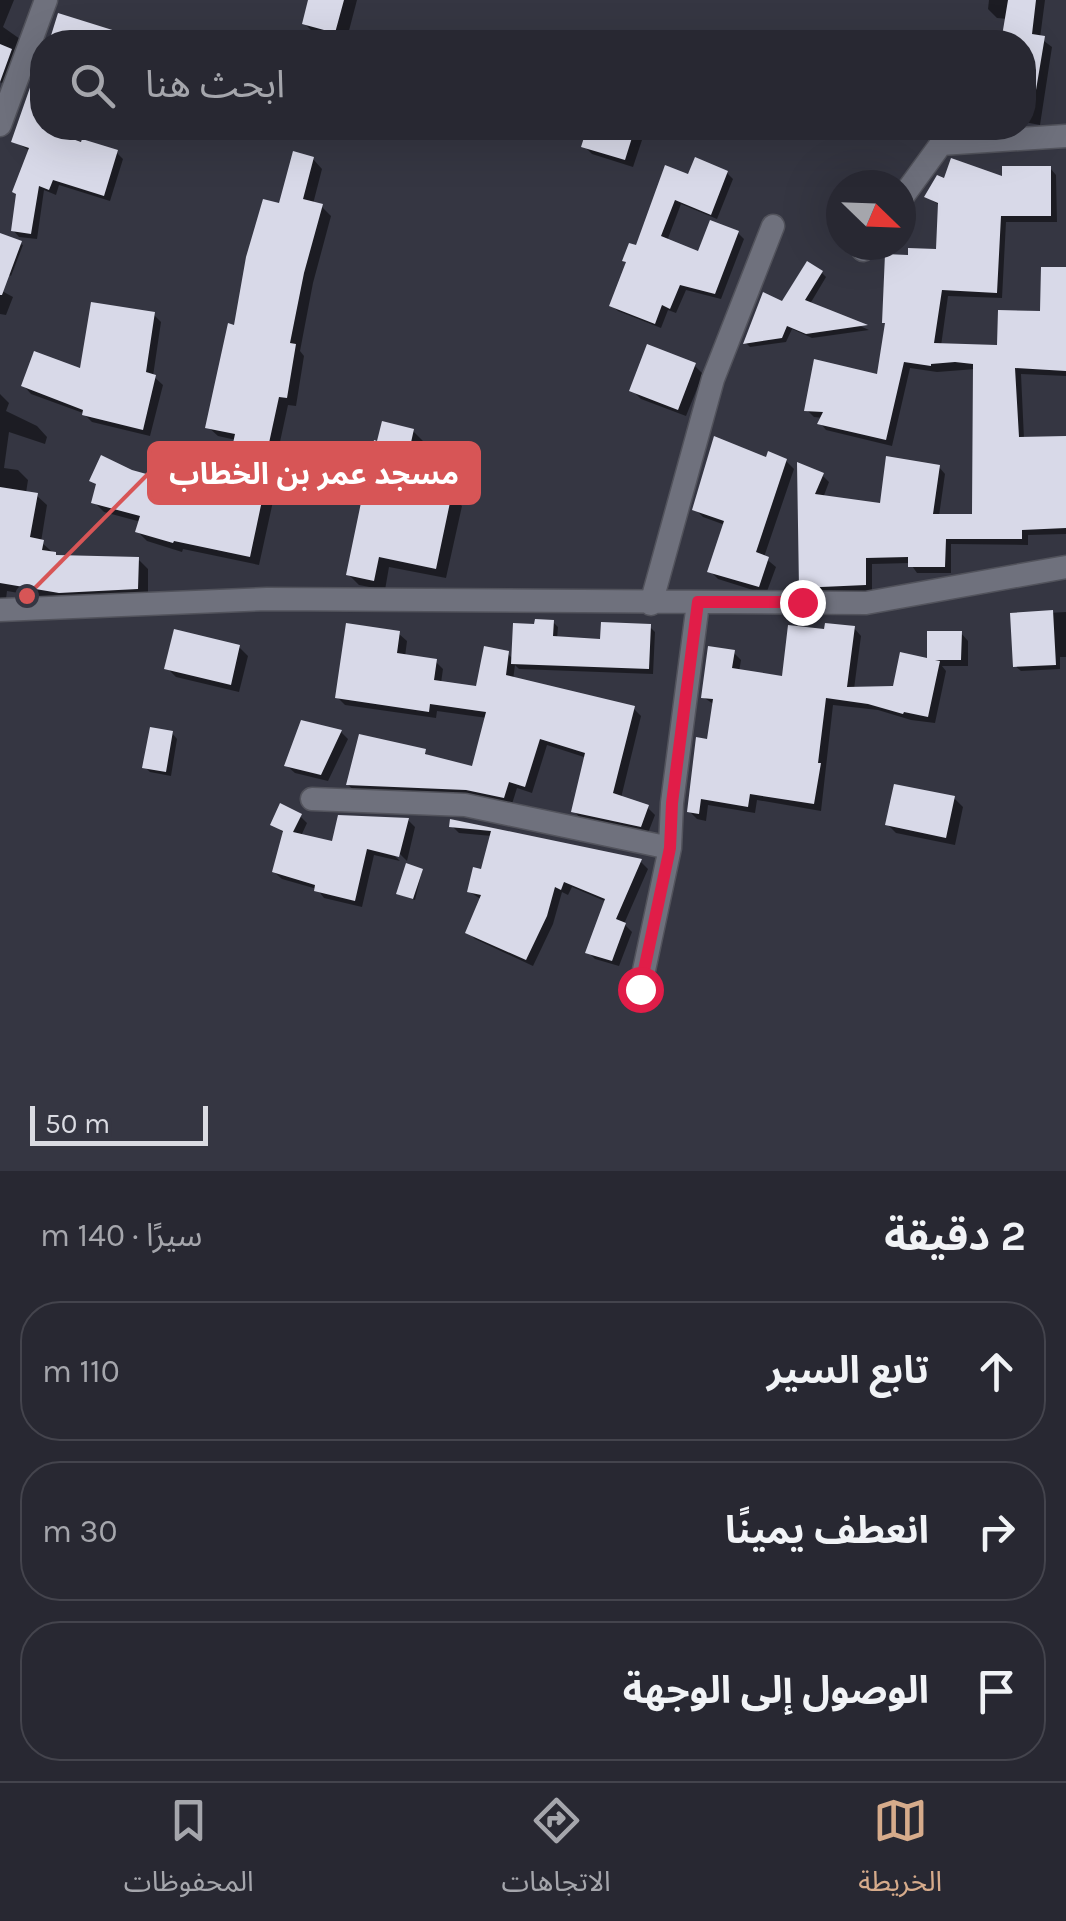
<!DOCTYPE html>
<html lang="ar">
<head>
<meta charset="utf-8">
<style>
	:root { --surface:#282832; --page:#34343e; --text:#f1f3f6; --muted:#a5a6ac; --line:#44444d; --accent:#d6ab8b }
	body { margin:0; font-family:Karla,"Noto Sans Arabic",sans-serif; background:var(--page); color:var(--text); direction:rtl }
	.compass { position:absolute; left:826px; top:170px; width:90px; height:90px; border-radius:50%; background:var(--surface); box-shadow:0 10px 40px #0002; rotate:113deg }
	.scale { position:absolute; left:30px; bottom:25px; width:178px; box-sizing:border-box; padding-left:10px; border:5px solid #dadbe2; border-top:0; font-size:28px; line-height:35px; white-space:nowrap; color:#dadbe2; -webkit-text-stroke:8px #353642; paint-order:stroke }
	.stop { position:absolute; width:30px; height:30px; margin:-22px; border:8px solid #e11d48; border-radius:50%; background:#fff }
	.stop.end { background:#e11d48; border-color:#fff; box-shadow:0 2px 10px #0008 }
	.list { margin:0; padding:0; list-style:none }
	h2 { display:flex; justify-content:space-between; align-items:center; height:130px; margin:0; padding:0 40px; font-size:42px }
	h2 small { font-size:32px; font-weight:400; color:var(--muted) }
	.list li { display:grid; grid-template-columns:65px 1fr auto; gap:30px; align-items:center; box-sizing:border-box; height:140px; margin:0 20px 20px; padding:0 20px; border:2px solid var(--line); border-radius:40px }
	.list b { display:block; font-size:38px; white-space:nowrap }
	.list em { font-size:32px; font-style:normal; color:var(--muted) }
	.icon { flex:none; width:55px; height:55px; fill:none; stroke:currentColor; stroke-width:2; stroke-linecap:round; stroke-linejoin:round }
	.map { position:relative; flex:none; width:1066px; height:1171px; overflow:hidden; direction:ltr }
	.search { position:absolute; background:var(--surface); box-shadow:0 10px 40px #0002; left:30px; right:30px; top:30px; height:110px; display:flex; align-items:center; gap:25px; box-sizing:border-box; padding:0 35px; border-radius:40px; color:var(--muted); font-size:38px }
	.sheet { height:610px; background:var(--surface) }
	nav { display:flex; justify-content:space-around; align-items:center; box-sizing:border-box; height:140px; border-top:2px solid var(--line); background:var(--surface); font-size:28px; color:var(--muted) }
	nav a { display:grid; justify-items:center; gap:5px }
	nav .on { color:var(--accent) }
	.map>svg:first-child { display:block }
	.shadow { fill:#0007 }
	.building { fill:#d8d9e8 }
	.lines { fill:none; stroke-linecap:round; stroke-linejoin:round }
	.minor-casing { stroke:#52535c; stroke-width:25 }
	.minor { stroke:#6f717d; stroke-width:22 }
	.route { stroke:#e11d48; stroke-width:12 }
	.leader { fill:none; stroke:#d75556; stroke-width:4 }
	.callout-dot { fill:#d75556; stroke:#353642; stroke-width:4 }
	.callout { fill:#d75556; stroke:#d75556; stroke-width:4 }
	.callout-label { font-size:30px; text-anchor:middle; font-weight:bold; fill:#fff }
</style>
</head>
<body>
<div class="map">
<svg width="1066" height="1171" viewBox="0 0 1066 1171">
	<rect width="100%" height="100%" fill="#353642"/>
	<path class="shadow" d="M0 0H14L3 27 20 39 9 86 0 82Z
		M311 0H357L346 42 315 34 304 23Z
		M989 0H1045L1040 38 1052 47 1040 125 1024 122V42H1003L1008 19 997 18 988 9Z
		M42 63V128H71L67 137 117 153 123 159 110 201 59 185 56 195 44 190 37 239 19 237 13 230 30 151 14 141Z
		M589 128H646L633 167 592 154 584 146Z
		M313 159 322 169 313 204 321 206 331 216 313 283 300 351 304 356 296 406 288 405 278 451 283 456 259 565 183 549 182 552 147 541 138 532 141 522 104 512 94 502 98 486 92 480 131 472 224 498 236 440 218 436 208 427 236 328 280 206Z
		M1050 168 1056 175 1057 222H1006L1002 298 948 296 941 346 999 348 1043 314 1066 269V376L1021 374 1024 439 1066 438V534L1028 535V545L951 544V573H917L910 563 872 564V591L808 593 801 586 799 466 822 475 829 482 823 498 882 506 939 467 945 474 939 516H975L976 369 937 372 910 368 892 446 826 430 820 423 823 418 814 417 807 410 879 377 887 325 884 322 910 257 939 252 941 206 927 197Z
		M727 173 733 179 717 219 681 204 667 241 700 254 738 233 744 239 721 299 686 290 676 313 668 310 661 328 618 311 612 306 637 248 689 177Z
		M0 235 23 245 11 276 0 270Z
		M822 273 826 277 810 304 869 330 812 338 792 329 786 342 750 347 746 343 783 304Z
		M0 290 13 297 6 315 0 314Z
		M153 314 161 322 153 376 163 385 150 436 92 422 83 413 31 394 24 386 82 372Z
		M694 365 703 374 686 416 641 399 632 390Z
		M0 394 9 403 6 411 37 426 47 437 45 444 9 432 4 468 18 470 28 480 26 493 36 495 47 505 41 542 59 558 138 559 148 569V599L71 602 7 591 5 607 0 610Z
		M413 431 424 442 420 456 411 454 404 486 451 495 462 506 446 578 389 567 385 590 359 585 348 574 376 443Z
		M767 460 786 461 794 469 764 557 776 567 766 594 718 579 710 571 725 525 703 517 695 509Z
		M1066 612V657H1060V669L1021 671 1015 666 1013 615Z
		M553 622 558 627 557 639 602 641 650 627 655 632 653 674 519 669 515 665 513 680 633 708 641 716 621 798 647 807 655 815 648 833 581 819 574 811 587 758 547 745 532 793 517 788 512 804 356 792 348 785 424 752 431 758 474 769 487 718 437 711 436 718 345 705 337 697 399 634 407 641 405 657 436 662 443 669 441 683 478 689 508 654 513 659 537 627Z
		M854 628 861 636 854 689H895L961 633 968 641V666H942L946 671 935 723 911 720 878 710 833 705 821 811 757 800 755 813 708 805 706 821 697 819 689 811 709 742 715 705 703 697 733 652 741 660 739 672 784 679 826 632Z
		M239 647 248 656 239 692 176 677 167 668Z
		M341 732 348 739 328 781 295 773 287 766Z
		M172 733 177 739 171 776 150 772 145 767Z
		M954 798 963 807 955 845 896 833 888 825Z
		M300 816 307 823 301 836 333 844 408 820 415 827 407 861 392 846 389 850 400 861 374 855 362 907 324 898 317 889 282 879 274 872 285 834 273 824Z
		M463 822 641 862 648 869 624 924 632 932 619 966 595 959 588 952 607 902 572 887 568 895 562 892 553 924 533 966 475 939 468 932 482 900 470 892 483 872 492 836 459 833 452 826Z
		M422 871 415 900 401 895Z"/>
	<path class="building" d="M308 0H344L335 33 302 24Z
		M1008 0H1036L1032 34 1045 36 1034 102 1024 101V42H1001Z
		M58 13 138 38 137 42H49Z
		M0 44 12 49 0 82Z
		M40 59 42 128 81 142 82 139 118 150 104 196 53 180 49 190 39 186 31 234 11 231 16 194 12 192 29 148 11 142Z
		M587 128H635L625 160 581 147Z
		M293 151 314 157 303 199 323 204 304 273 290 343 296 344 287 398 279 397 269 443 274 444 250 557 174 541 173 543 135 532 140 516 91 503 96 484 89 481 101 455 132 470 222 495 235 434 205 428 228 323 234 325 246 257 263 199 279 203Z
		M695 157 728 171 711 215 675 200 661 236 698 251 710 220 739 231 715 294 680 285 670 309 662 305 655 324 609 306 626 262 622 261 629 243 636 245 665 165 688 174Z
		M951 158 1002 176V166H1051V216H1001L997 293 942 290 934 343 997 345 998 310 1040 311 1041 267H1066V371L1015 368 1019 437 1066 436V528L1022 530V539H946L945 567H908V557L866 558V585L799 588 797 462 824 473 815 494 880 503 886 456 940 465 933 514H972L973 364 955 362 931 364V366L904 362 886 440 817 424 823 412 804 411 814 359 877 374 885 323H882L885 254 908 255V248L936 249 938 203 924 197 937 175 944 178Z
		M0 233 22 241 2 295H0Z
		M807 261 823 271 805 300 868 325 806 334 787 326 782 338 743 344 763 292 782 301Z
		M91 302 155 312 146 372 156 375 143 430 82 415 83 410 21 386 34 351 80 368Z
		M647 344 696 363 678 410 629 391Z
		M382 421 414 429 410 447 400 444 392 481 452 493 436 569 379 557 374 581 346 575 374 440 377 441Z
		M714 436 766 457 768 451 787 459 756 552 769 557 759 587 707 572 724 521 692 510Z
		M0 487 38 493 30 537 44 540 42 550 56 552V555L139 557 138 589 59 593 0 583Z
		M1053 610 1056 665 1013 667 1010 613Z
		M535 619 554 620 553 636 600 639 601 622 651 624 649 669 511 664 513 623 534 624Z
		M346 623 400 631 397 653 437 659 434 680 476 686 484 646 509 651 506 675 635 706 613 793 649 805 641 827 571 812 585 753 540 739 525 787 509 782 504 798 466 790 346 785 359 734 426 749 425 754 472 766 486 712 430 704 429 712 335 698Z
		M825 623 855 626 847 687 893 686 900 652 927 658V631H962L961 660H935L940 661 928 717 904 712 903 714 868 704 826 698 818 763H821L814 804 750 794 748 807 701 799 699 814 687 812 696 737 707 739 713 699 701 698 708 646 735 650 732 668 782 676 788 625 824 629Z
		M174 629 240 645 231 685 164 669Z
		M301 720 342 730 321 775 284 766Z
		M150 727 173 731 166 772 142 768Z
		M894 784 955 796 946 838 885 825Z
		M280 803 302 814 293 832 332 841 338 815 409 818 399 857 367 849 355 901 314 891 315 885 272 872 283 831 270 825Z
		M450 819 642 859 616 919 626 923 612 961 585 953 605 899 564 882 561 890 555 887 547 916 526 960 465 933 481 895 467 892 473 867 481 869 491 831 449 827Z
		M406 863 423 869 413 899 396 894Z"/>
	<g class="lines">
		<g class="minor-casing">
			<path id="minor" d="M0 125 46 0
				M901 199 941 144 1066 136
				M863 250 867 245
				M651 604 713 379 773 226
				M0 610 267 599 866 603 1066 567
				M312 799 465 805 670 848
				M640 989 670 848 672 803 698 603"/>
		</g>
		<use href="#minor" class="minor"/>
	</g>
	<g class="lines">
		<path class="route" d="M640 989 670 848 672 803 698 602H802"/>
	</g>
	<path class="leader" d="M27 596L149 473"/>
	<circle class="callout-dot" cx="27" cy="596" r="10"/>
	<rect class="callout" x="149" y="443" width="330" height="60" rx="10"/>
	<g class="callout-label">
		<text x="314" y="484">مسجد عمر بن الخطاب</text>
	</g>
</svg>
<svg class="compass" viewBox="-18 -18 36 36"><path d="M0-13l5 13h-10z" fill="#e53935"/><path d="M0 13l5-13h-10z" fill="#a5a6ac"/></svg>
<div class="scale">50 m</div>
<div class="stop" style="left:640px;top:989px"></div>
<div class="stop end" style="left:802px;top:602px"></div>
<div class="search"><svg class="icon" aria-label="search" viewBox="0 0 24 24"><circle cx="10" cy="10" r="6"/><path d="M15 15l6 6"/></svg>ابحث هنا</div>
</div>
<section class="sheet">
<h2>2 دقيقة<small>سيرًا · 140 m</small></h2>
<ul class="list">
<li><svg class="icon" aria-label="ahead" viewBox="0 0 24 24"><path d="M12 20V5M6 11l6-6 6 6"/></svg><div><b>تابع السير</b></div><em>110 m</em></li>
<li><svg class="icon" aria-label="right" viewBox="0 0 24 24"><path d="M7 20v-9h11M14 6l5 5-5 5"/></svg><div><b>انعطف يمينًا</b></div><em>30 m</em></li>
<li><svg class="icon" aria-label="arrive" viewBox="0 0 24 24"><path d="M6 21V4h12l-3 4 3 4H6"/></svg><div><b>الوصول إلى الوجهة</b></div></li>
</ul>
</section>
<nav>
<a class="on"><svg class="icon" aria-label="map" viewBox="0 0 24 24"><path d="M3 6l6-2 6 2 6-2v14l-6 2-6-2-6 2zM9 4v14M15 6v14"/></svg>الخريطة</a>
<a><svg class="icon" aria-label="directions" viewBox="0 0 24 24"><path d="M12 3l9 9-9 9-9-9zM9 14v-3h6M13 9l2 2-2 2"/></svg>الاتجاهات</a>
<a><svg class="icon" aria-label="saved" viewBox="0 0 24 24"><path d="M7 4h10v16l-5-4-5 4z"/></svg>المحفوظات</a>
</nav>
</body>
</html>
